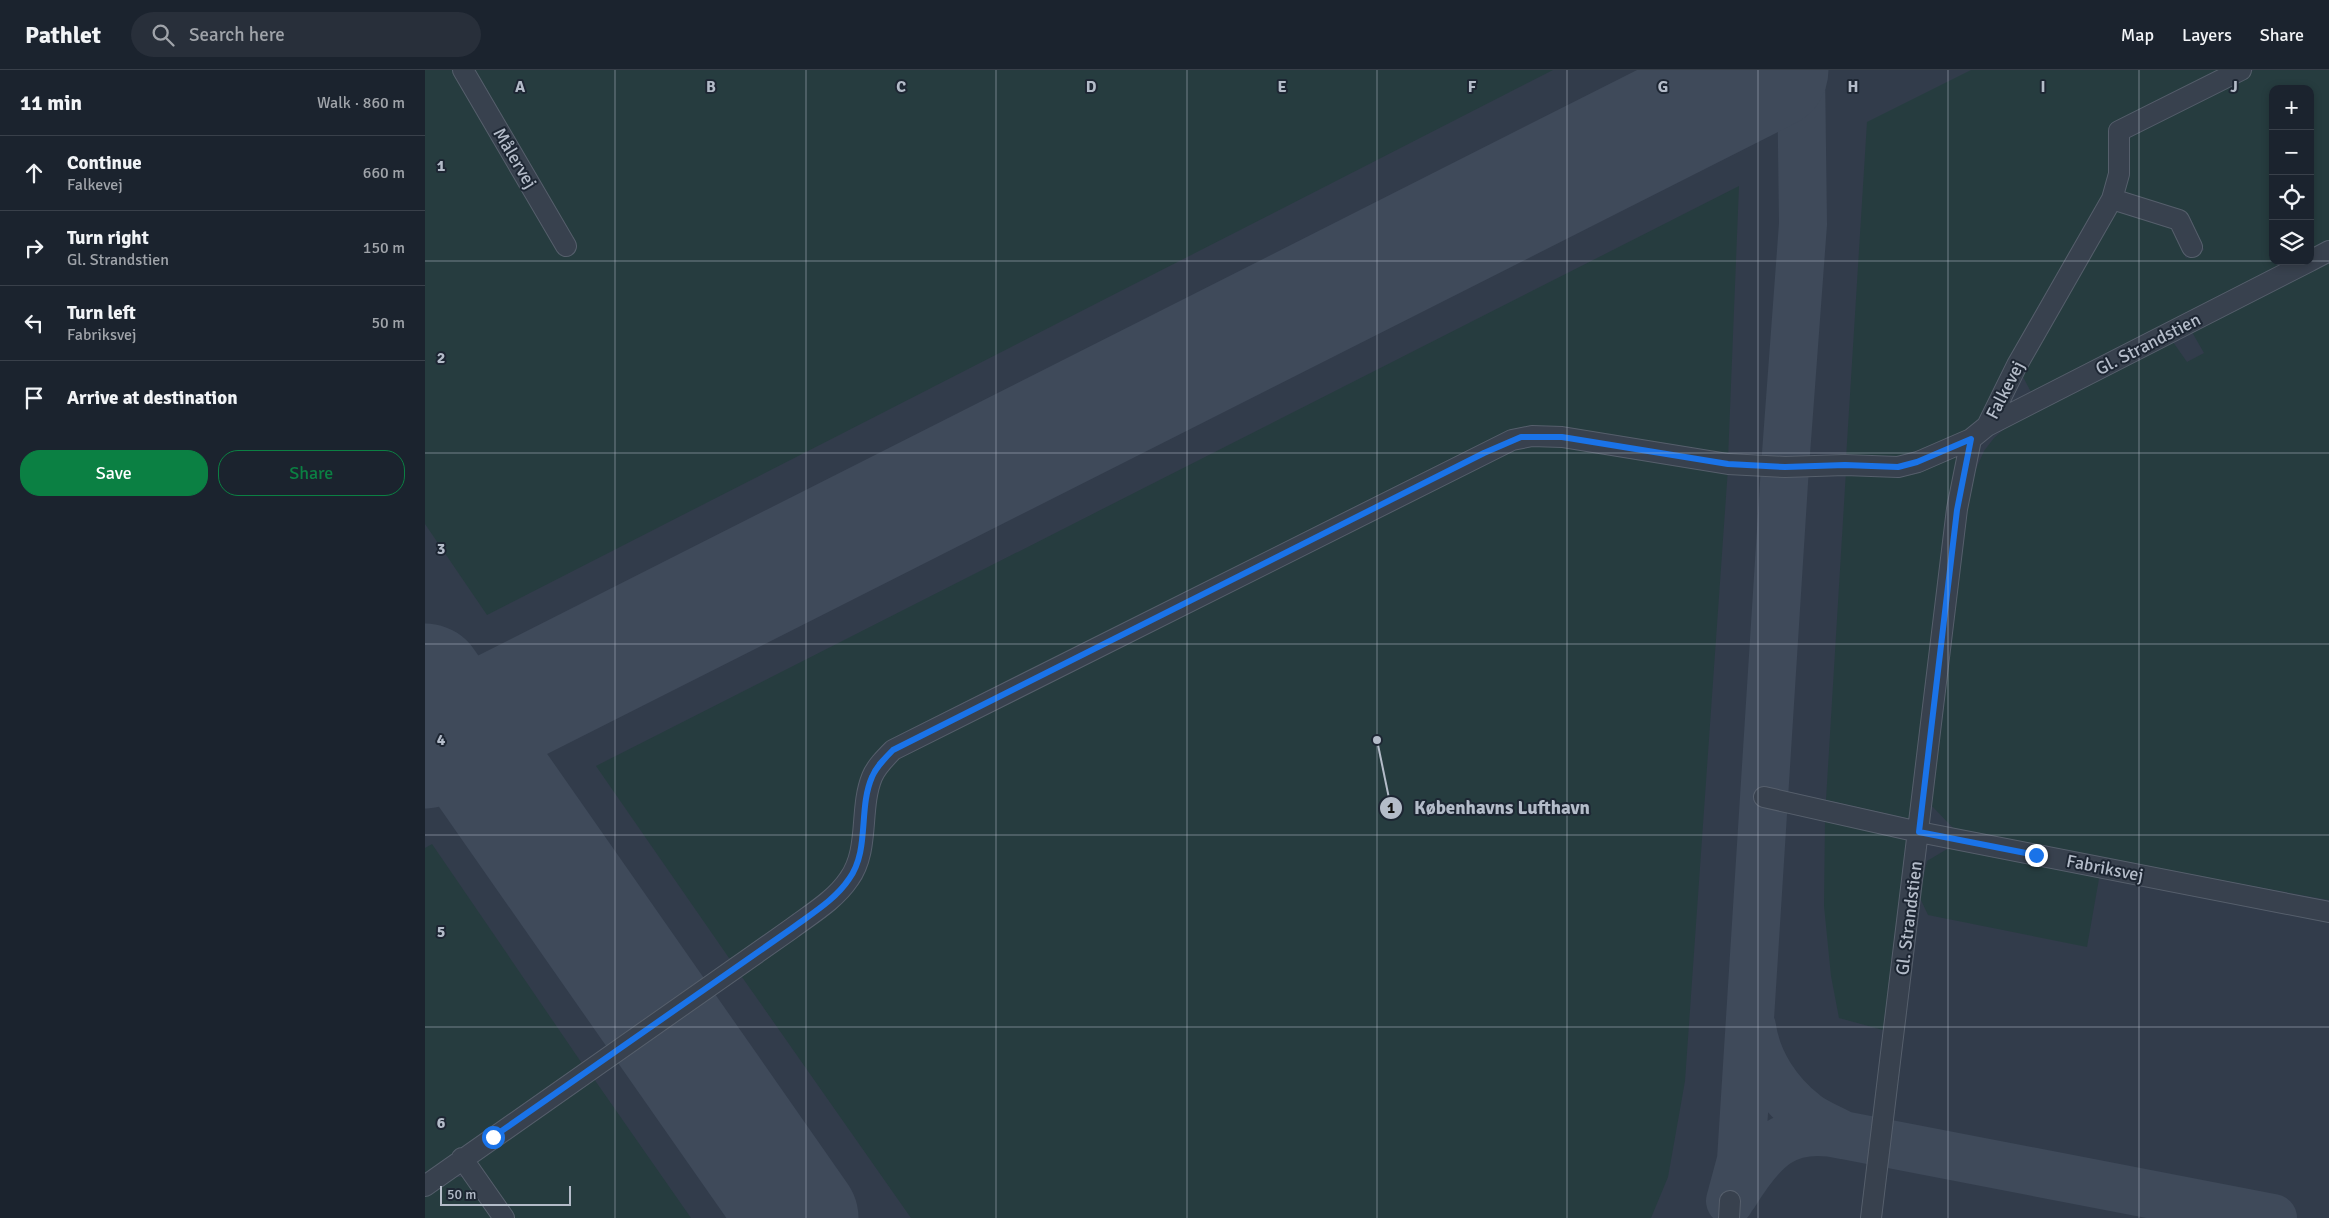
<!DOCTYPE html>
<html lang="en">
<head>
<meta charset="utf-8">
<style>
	:root { --surface:#1b232e; --page:#282f3a; --text:#f1f3f6; --muted:#a0a4aa; --line:#39404a; --accent:#0b8043 }
	body { margin:0; font-family:Signika,sans-serif; background:var(--page); color:var(--text) }
	.controls { position:absolute; right:15px; top:15px; display:grid; overflow:hidden; border-radius:10px; box-shadow:0 2px 8px #0003 }
	.controls button { width:45px; height:45px; display:grid; place-items:center; padding:0; border:0; border-bottom:1px solid var(--line); background:var(--surface); color:var(--text); font:25px sans-serif }
	.scale { position:absolute; left:15px; bottom:12px; width:131px; box-sizing:border-box; padding-left:5px; border:2px solid #b4bcc9; border-top:0; font-size:14px; line-height:18px; white-space:nowrap; color:#b4bcc9; -webkit-text-stroke:4px #1d2633; paint-order:stroke }
	.stop { position:absolute; width:15px; height:15px; margin:-11px; border:4px solid #1a73e8; border-radius:50%; background:#fff }
	.stop.end { background:#1a73e8; border-color:#fff; box-shadow:0 1px 5px #0008 }
	.list { margin:0; padding:0; list-style:none }
	h2 { display:flex; justify-content:space-between; align-items:center; height:65px; margin:0; padding:0 20px; font-size:21px }
	h2 small { font-size:16px; font-weight:400; color:var(--muted) }
	.list li { display:grid; grid-template-columns:32px 1fr auto; gap:15px; align-items:center; box-sizing:border-box; height:75px; padding:0 20px; border-top:1px solid var(--line) }
	.list b { display:block; font-size:19px; white-space:nowrap }
	.list p { margin:0; font-size:16px; white-space:nowrap; color:var(--muted) }
	.list em { font-size:16px; font-style:normal; color:var(--muted) }
	.actions { display:flex; gap:10px; padding:15px 20px }
	.actions a { flex:1; padding:11px 0; border:1px solid var(--accent); border-radius:20px; text-align:center; font-size:18px; color:var(--accent) }
	.actions .main { background:var(--accent); color:#fff }
	.icon { flex:none; width:28px; height:28px; fill:none; stroke:currentColor; stroke-width:2; stroke-linecap:round; stroke-linejoin:round }
	.map { position:relative; flex:none; width:1904px; height:1148px; overflow:hidden }
	header { display:flex; align-items:center; gap:30px; box-sizing:border-box; height:70px; padding:0 25px; background:var(--surface); border-bottom:1px solid var(--line) }
	header strong { font-size:24px }
	nav { display:flex; gap:28px; margin-inline-start:auto; font-size:18px }
	.search { width:350px; height:45px; background:var(--page); display:flex; align-items:center; gap:12px; box-sizing:border-box; padding:0 18px; border-radius:28px; color:var(--muted); font-size:19px }
	main { display:flex }
	aside { flex:1; background:var(--surface) }
	.map>svg:first-child { display:block }
	.airport { fill:#323c4b; fill-rule:evenodd }
	.green { fill:#263c3f }
	.lines { fill:none; stroke-linecap:round; stroke-linejoin:round }
	.taxiway { stroke:#3f4a5a; stroke-width:48 }
	.runway { stroke:#3f4a5a; stroke-width:119 }
	.minor-casing { stroke:#565f6c; stroke-width:22 }
	.minor { stroke:#38414e; stroke-width:20 }
	.route { stroke:#1a73e8; stroke-width:6 }
	.grid { fill:none; stroke:#b4bcc9; stroke-width:1; stroke-opacity:0.55 }
	.labels { text-anchor:middle; dominant-baseline:central; stroke-width:4; stroke-linejoin:round; paint-order:stroke }
	.street-label { font-size:18px; fill:#b4bcc9; stroke:#1d2633 }
	.grid-label { font-size:16px; text-anchor:middle; font-weight:bold; fill:#b4bcc9; stroke:#1d2633; stroke-width:4; stroke-linejoin:round; paint-order:stroke }
	.leader { fill:none; stroke:#b4bcc9; stroke-width:2 }
	.callout-dot { fill:#b4bcc9; stroke:#1d2633; stroke-width:2 }
	.mark-label { font-size:15px; text-anchor:middle; font-weight:bold; fill:#111 }
	.callout-label { font-size:19px; text-anchor:middle; font-weight:bold; fill:#b4bcc9; stroke:#1d2633; stroke-width:4; stroke-linejoin:round; paint-order:stroke }
</style>
</head>
<body>
<header>
<strong>Pathlet</strong>
<div class="search"><svg class="icon" aria-label="search" viewBox="0 0 24 24"><circle cx="10" cy="10" r="6"/><path d="M15 15l6 6"/></svg>Search here</div>
<nav><a>Map</a><a>Layers</a><a>Share</a></nav>
</header>
<main>
<aside>
<h2>11 min<small>Walk · 860 m</small></h2>
<ul class="list">
<li><svg class="icon" aria-label="ahead" viewBox="0 0 24 24"><path d="M12 20V5M6 11l6-6 6 6"/></svg><div><b>Continue</b><p>Falkevej</p></div><em>660 m</em></li>
<li><svg class="icon" aria-label="right" viewBox="0 0 24 24"><path d="M7 20v-9h11M14 6l5 5-5 5"/></svg><div><b>Turn right</b><p>Gl. Strandstien</p></div><em>150 m</em></li>
<li><svg class="icon" aria-label="left" viewBox="0 0 24 24"><path d="M17 20v-9H6M10 6l-5 5 5 5"/></svg><div><b>Turn left</b><p>Fabriksvej</p></div><em>50 m</em></li>
<li><svg class="icon" aria-label="arrive" viewBox="0 0 24 24"><path d="M6 21V4h12l-3 4 3 4H6"/></svg><div><b>Arrive at destination</b></div></li>
</ul>
<div class="actions"><a class="main">Save</a><a>Share</a></div>
</aside>
<div class="map">
<svg width="1904" height="1148" viewBox="0 0 1904 1148">
	<rect width="100%" height="100%" fill="#242f3e"/>
	<path class="airport" d="M0 0H1904V1148H0ZM1848 19H1885V191H1848Z"/>
	<path class="green" d="M0 0H1128L62 545 0 454Z
		M1546 0H1808L1688 72 1680 121 1556 349 1539 365 1484 387 1421 389 1442 52Z
		M1829 0H1904V172L1885 182V19H1848V191H1866L1606 322 1598 307 1599 297 1692 136 1744 153 1761 188 1779 180 1765 147 1698 125 1704 64Z
		M1314 116 1303 389 1108 362 462 677 429 780 413 815 314 889 304 888 171 696Z
		M1904 191V830L1532 762 1505 734 1531 511 1545 413 1559 381 1569 368 1587 352 1620 333 1748 272 1762 292 1779 283 1767 262Z
		M1117 371 1303 398 1260 1011 1243 1107 1226 1148H486L317 907 318 898 406 836 449 716 469 685 1069 382Z
		M1534 381 1486 749 1401 730 1421 401Z
		M1400 750 1482 765 1458 960 1414 948 1406 906 1399 836Z
		M7 774 156 992V1000L0 1108V778Z
		M1529 775 1675 803 1662 877 1503 845 1494 826 1502 791Z
		M169 1009 266 1148H85L50 1098 55 1082Z
		M30 1107H38L73 1148H0V1122Z"/>
	<g class="lines">
		<path class="taxiway" d="M1143 102C1185 71 1222 39 1257 0
			M1327 957C1332 992 1353 1023 1380 1044 1391 1053 1406 1058 1418 1065L1848 1148
			M1309 1125C1337 1080 1360 1052 1418 1065
			M1305 1131 1316 1090 1360 397 1378 154 1376 0"/>
		<path class="runway" d="M0 613 374 1148
			M0 679 1344 0"/>
		<g class="minor-casing">
			<path id="minor" d="M38 0 141 176
				M1687 129 1694 104V61L1816 0
				M1885 191 1904 181
				M1562 356 1885 191
				M1339 727 1494 762 1904 842
				M37 1088 79 1148
				M0 1116 366 859C386 844 410 830 424 809 445 780 434 739 447 707 451 697 460 688 468 680L1087 370 1107 366 1137 367 1303 394 1360 397 1420 395 1473 397 1493 392 1546 369 1562 356 1592 295 1687 129 1754 150 1767 177
				M1304 1148 1305 1131
				M1446 1148 1532 439 1546 369"/>
		</g>
		<use href="#minor" class="minor"/>
	</g>
	<g class="lines">
		<path class="route" d="M68 1067 366 859C386 844 410 830 424 809 445 780 433 739 447 707 451 697 460 688 468 680L1059 383 1096 367H1137L1303 394 1360 397 1420 395 1473 397 1492 392 1546 369 1532 440 1494 762 1611 785"/>
	</g>
	<path class="grid" d="M190 0V1148M381 0V1148M571 0V1148M762 0V1148M952 0V1148M1142 0V1148M1333 0V1148M1523 0V1148M1714 0V1148M0 191H1904M0 383H1904M0 574H1904M0 765H1904M0 957H1904"/>
	<g class="labels">
		<g class="street-label">
			<text transform="translate(90 88) rotate(59)">Målervej</text>
			<text transform="translate(1723 274) rotate(-27)">Gl. Strandstien</text>
			<text transform="translate(1580 320) rotate(-63)">Falkevej</text>
			<text transform="translate(1680 798) rotate(11)">Fabriksvej</text>
			<text transform="translate(1484 848) rotate(-83)">Gl. Strandstien</text>
		</g>
	</g>
	<g class="grid-label">
		<text x="95" y="22">A</text>
		<text x="286" y="22">B</text>
		<text x="476" y="22">C</text>
		<text x="666" y="22">D</text>
		<text x="857" y="22">E</text>
		<text x="1047" y="22">F</text>
		<text x="1238" y="22">G</text>
		<text x="1428" y="22">H</text>
		<text x="1618" y="22">I</text>
		<text x="1809" y="22">J</text>
		<text x="16" y="101">1</text>
		<text x="16" y="293">2</text>
		<text x="16" y="484">3</text>
		<text x="16" y="675">4</text>
		<text x="16" y="867">5</text>
		<text x="16" y="1058">6</text>
	</g>
	<path class="leader" d="M952 670L966 738"/>
	<g class="callout-dot">
		<circle cx="952" cy="670" r="5"/>
		<circle cx="966" cy="738" r="12"/>
	</g>
	<g class="mark-label">
		<text x="966" y="743">1</text>
	</g>
	<g class="callout-label">
		<text x="1077" y="744">Københavns Lufthavn</text>
	</g>
</svg>
<div class="controls">
<button>+</button>
<button>−</button>
<button><svg class="icon" aria-label="locate" viewBox="0 0 24 24"><circle cx="12" cy="12" r="6"/><path d="M12 2v4M12 18v4M2 12h4M18 12h4"/></svg></button>
<button><svg class="icon" aria-label="layers" viewBox="0 0 24 24"><path d="M12 4l9 5-9 5-9-5zM3 14l9 5 9-5"/></svg></button>
</div>
<div class="scale">50 m</div>
<div class="stop" style="left:68px;top:1067px"></div>
<div class="stop end" style="left:1611px;top:785px"></div>
</div>
</main>
</body>
</html>
